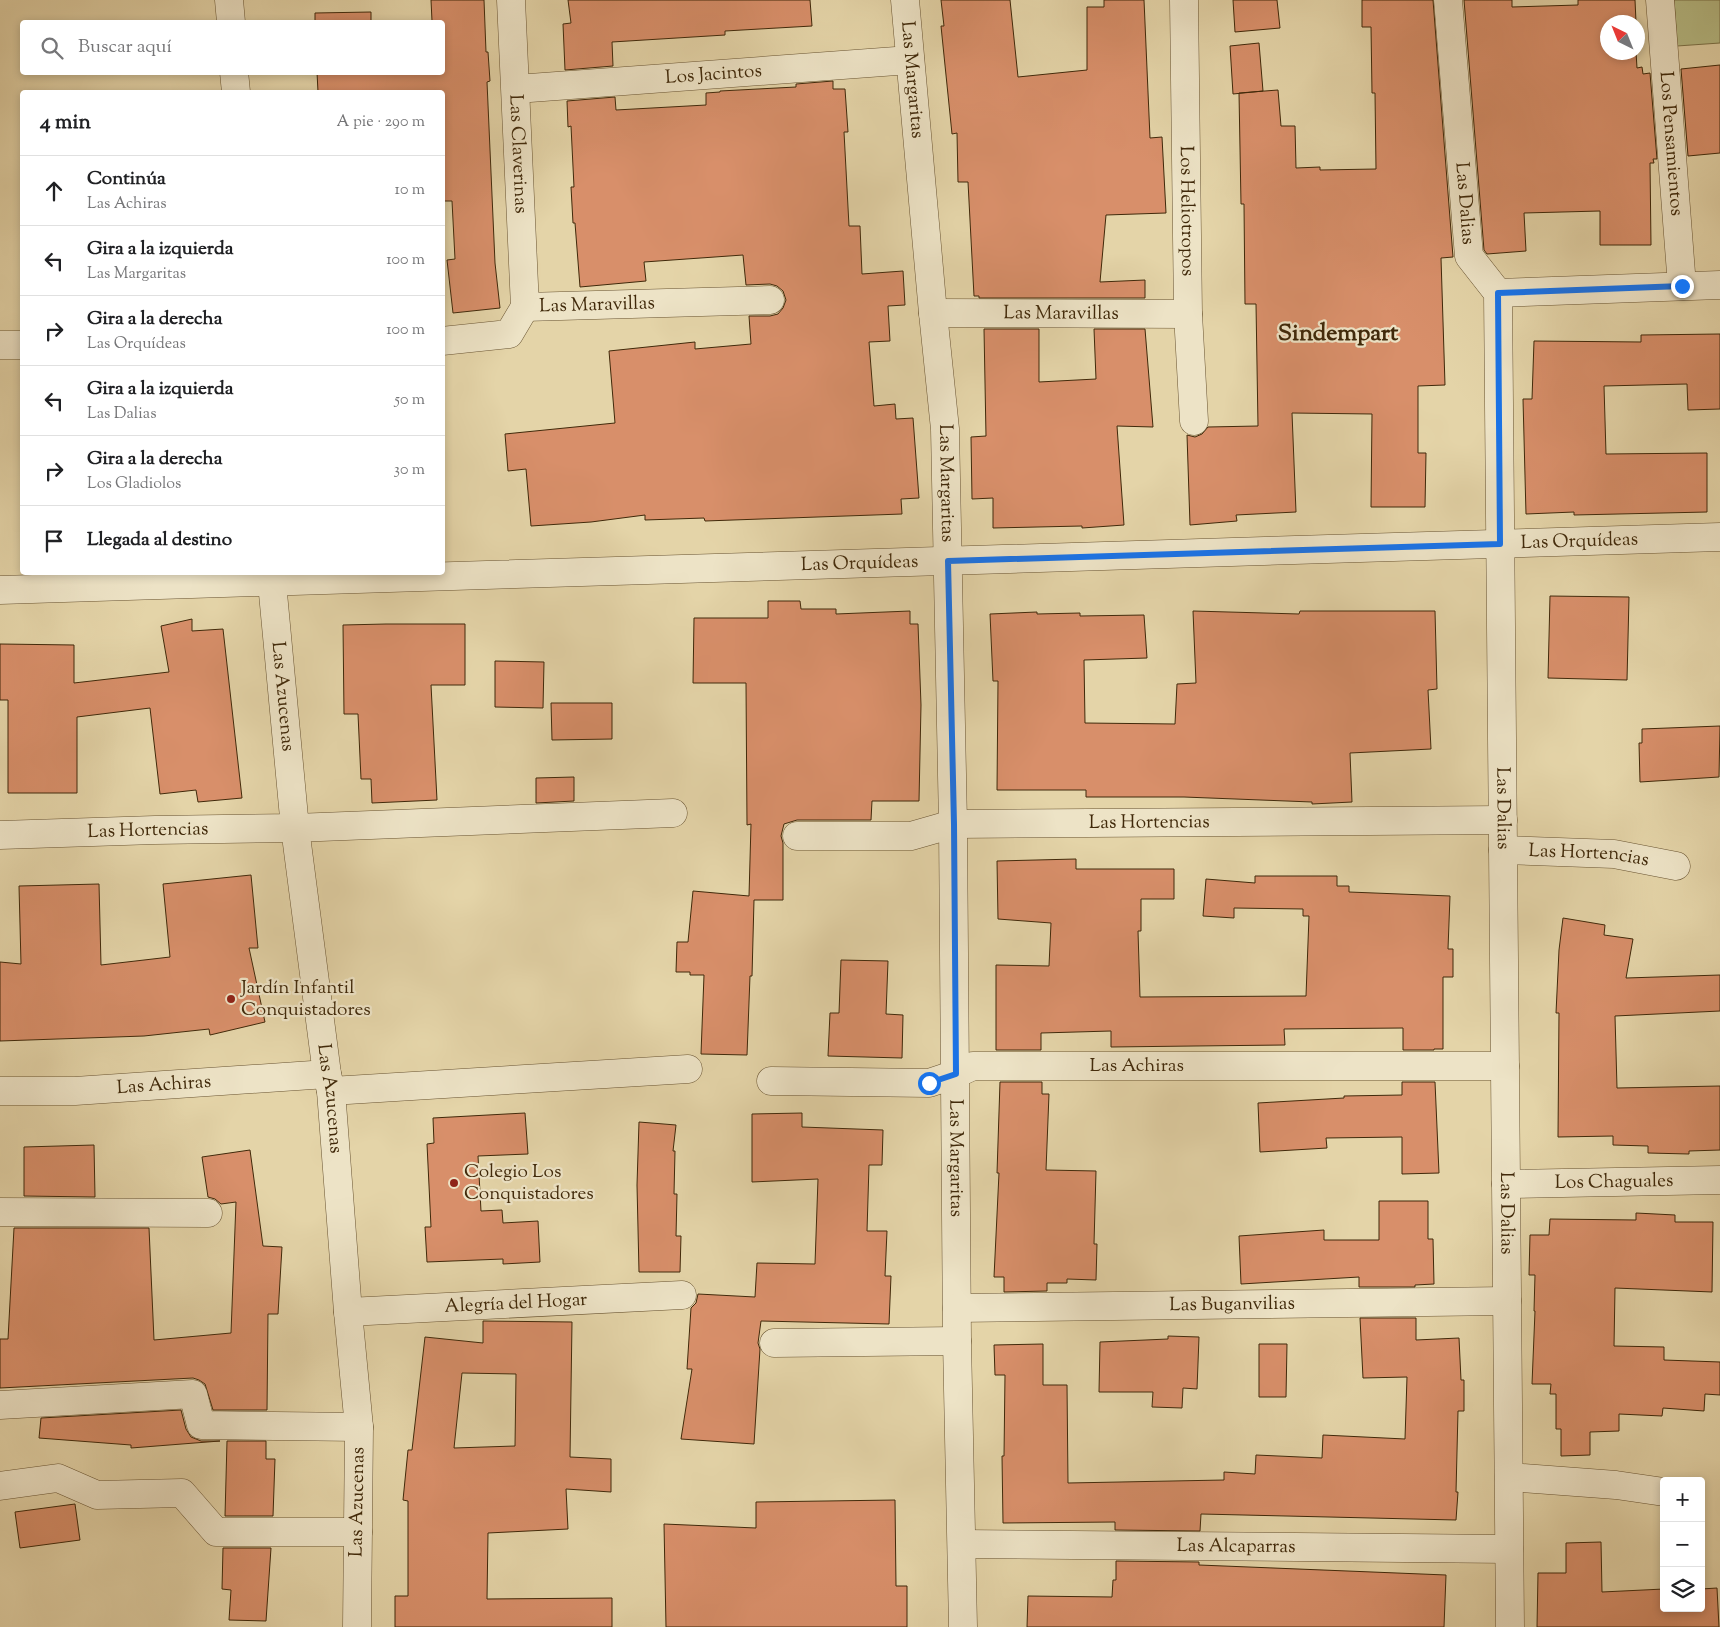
<!DOCTYPE html>
<html lang="es">
<head>
<meta charset="utf-8">
<style>
	:root { --surface:#fff; --page:#f6f6f6; --text:#202124; --muted:#757577; --line:#e0e0e0 }
	body { margin:0; font-family:"Sorts Mill Goudy",serif; background:var(--page); color:var(--text) }
	.controls { position:absolute; right:15px; bottom:15px; display:grid; overflow:hidden; border-radius:5px; box-shadow:0 2px 8px #0003 }
	.controls button { width:45px; height:45px; display:grid; place-items:center; padding:0; border:0; border-bottom:1px solid var(--line); background:var(--surface); color:var(--text); font:25px sans-serif }
	.compass { position:absolute; left:1600px; top:15px; width:45px; height:45px; border-radius:50%; background:var(--surface); box-shadow:0 2px 8px #0003; rotate:317deg }
	.stop { position:absolute; width:15px; height:15px; margin:-11px; border:4px solid #1a73e8; border-radius:50%; background:#fff }
	.stop.end { background:#1a73e8; border-color:#fff; box-shadow:0 1px 5px #0008 }
	.list { margin:0; padding:0; list-style:none }
	h2 { display:flex; justify-content:space-between; align-items:center; height:65px; margin:0; padding:0 20px; font-size:21px }
	h2 small { font-size:16px; font-weight:400; color:var(--muted) }
	.list li { display:grid; grid-template-columns:32px 1fr auto; gap:15px; align-items:center; box-sizing:border-box; height:70px; padding:0 20px; border-top:1px solid var(--line) }
	.list b { display:block; font-size:19px; white-space:nowrap }
	.list p { margin:0; font-size:16px; white-space:nowrap; color:var(--muted) }
	.list em { font-size:16px; font-style:normal; color:var(--muted) }
	.icon { flex:none; width:28px; height:28px; fill:none; stroke:currentColor; stroke-width:2; stroke-linecap:round; stroke-linejoin:round }
	.map { position:relative; flex:none; width:1720px; height:1627px; overflow:hidden }
	.search { position:absolute; background:var(--surface); box-shadow:0 2px 8px #0003; left:20px; top:20px; width:425px; height:55px; display:flex; align-items:center; gap:12px; box-sizing:border-box; padding:0 18px; border-radius:5px; color:var(--muted); font-size:19px }
	.panel { position:absolute; background:var(--surface); box-shadow:0 2px 8px #0003; left:20px; top:90px; width:425px; height:485px; border-radius:5px }
	.map>svg:first-child { display:block }
	.green { fill:#b7bc85; stroke:#7c7248 }
	.building { fill:#d88f6a; stroke:#40290a; fill-rule:evenodd }
	.lines { fill:none; stroke-linecap:round; stroke-linejoin:round }
	.minor-casing { stroke:#695432; stroke-width:29 }
	.minor { stroke:#ede3c6; stroke-width:28 }
	.route { stroke:#1a73e8; stroke-width:6 }
	.poi-dot { fill:#8f2418; stroke:#ede3c6; stroke-width:2 }
	.labels { text-anchor:middle; dominant-baseline:central; stroke-width:4.5; stroke-linejoin:round; paint-order:stroke }
	.street-label { font-size:19px; fill:#40290a; stroke:#ede3c6 }
	.poi-label { font-size:19px; fill:#40290a; stroke:#ede3c6; text-anchor:start }
	.district-label { font-size:24px; font-weight:bold; fill:#40290a; stroke:#ede3c6 }
</style>
</head>
<body>
<div class="map">
<svg width="1720" height="1627" viewBox="0 0 1720 1627">
	<rect width="100%" height="100%" fill="#e4d4a8"/>
	<filter id="stains"><feTurbulence type="fractalNoise" baseFrequency=".004" numOctaves="4"/><feColorMatrix values="0 0 0 0 .2 0 0 0 0 .09 0 0 0 0 .02 0 0 0 .5 -.17"/></filter>
	<radialGradient id="worn" r=".72"><stop offset=".6" stop-color="#630" stop-opacity="0"/><stop offset="1" stop-color="#630" stop-opacity=".3"/></radialGradient>
	<path class="green" d="M1674 0H1720V43L1677 46Z"/>
	<path class="building" d="M431 0H484L486 52H488L490 81 487 82 495 263 500 308 453 313 447 260 455 259 452 201H442V92H318L317 72H442V22H315V13L371 12V21H432Z
		M568 0H810L812 26 725 31V35L612 42 613 66 565 70 563 24 571 23Z
		M941 0H1010L1018 77 1087 70V7H1104V0H1144L1150 138 1162 137 1166 213 1106 215 1100 282 1145 280V298H979V296H974L968 182H958L957 133 952 134 941 26H944Z
		M1233 0H1277L1280 28 1235 32Z
		M1362 0H1433L1453 257 1441 258 1445 385 1418 386V453H1426L1425 507H1371L1372 414 1292 413 1296 512 1236 515 1237 521 1190 525 1187 435 1195 437 1202 434 1208 427 1258 426 1256 304H1245L1244 204H1241L1239 93 1278 90 1281 126H1295L1296 168 1320 167V170L1376 169 1375 93H1372L1371 27H1362Z
		M1464 0H1512V7L1578 5V0H1635L1636 22H1608V52H1636L1637 68 1642 67 1643 74 1650 73 1657 159H1653L1654 163H1650L1651 245H1600V211L1524 213 1526 251 1487 254 1484 250Z
		M1259 43 1263 91 1233 94 1230 46Z
		M1720 65V153L1688 156 1681 69Z
		M833 81V89H845L848 132H844L849 226H860L862 274 903 271 905 305 888 306 890 341 869 342 874 406 895 404 896 419 913 418 919 498 901 499 902 514 705 521 704 518 645 520V515L591 522 531 526 526 469 508 471 505 434 615 423 609 351 695 342V349L751 344 749 316H770L778 314 783 308 786 300 783 291 777 286 770 284 746 285 743 255 644 262 646 281 580 287 575 223H573L571 187H574L571 126 568 127 567 101 615 97 616 110 706 105V93L720 92V91L796 87V84Z
		M984 329H1039V382L1096 379 1094 329H1145L1153 427 1117 426 1124 525 1082 528V526L993 528V498L972 499 971 437 986 436Z
		M1720 334V409L1688 410 1687 384 1604 386 1606 454 1707 453V512L1574 515V512L1526 514 1523 399H1532L1534 341 1641 342V335Z
		M1550 596 1629 597 1627 680 1548 678Z
		M768 601H800L801 609H836V614L910 611V624H918L921 705 919 801H872L871 820H797L784 824 781 836 783 843V900H754L752 976H750L747 1055 701 1054 704 975H690V972H676L677 942H688L693 891 749 896 751 824 747 825 746 683H693L694 618H768Z
		M1193 611 1299 614 1300 611H1435L1437 689 1428 690 1431 749 1350 753 1352 802 1312 804V802L1184 797H1086V790H997L998 681H993L990 614 1037 612V614L1080 613V616L1144 615 1147 658 1084 660 1085 723 1175 724 1177 684 1196 683Z
		M192 619V631L223 629 242 798 198 802 196 790 160 794 150 708 77 717V793H8V700H0V644L74 645V683L169 672 161 626Z
		M386 624H465V685H431L437 800 372 803 371 779H361L358 714H344L343 625Z
		M495 661 544 662 543 708 495 707Z
		M551 703H612V739L552 740Z
		M1720 726 1719 777 1640 782 1639 743H1642V729Z
		M574 777V801L536 803V778Z
		M1076 859V869H1174V899H1141V931H1138L1140 997 1306 996 1309 916H1303V909L1234 908V918L1203 916 1206 879 1255 883V876H1337V886H1349V892L1450 896 1448 949H1453V977H1443V1049H1434V1050H1403V1028L1284 1029 1285 1045 1194 1046 1111 1047V1031L1041 1033V1050H996V965L1049 966 1051 923 998 919 997 861Z
		M251 875 258 948H249L265 1022 210 1035 209 1029 144 1036 0 1041V962L21 964 19 886 99 884 101 965 170 957 163 884Z
		M1563 918 1605 925 1604 935 1633 939 1626 978 1720 975V1011L1615 1016 1617 1088 1720 1086V1150L1689 1151V1154L1648 1153V1146L1613 1145V1136L1558 1137 1559 1013H1556L1559 950Z
		M841 960 888 961 886 1014 903 1015 902 1058 828 1056 830 1013H839Z
		M1000 1082H1042V1094H1049L1046 1170 1096 1171 1094 1244H1097L1096 1280 1067 1279V1283H1047V1291L1004 1292V1277H994L999 1173H997Z
		M1402 1082H1435L1439 1173 1402 1174V1137L1326 1138 1327 1148 1260 1152 1258 1103 1344 1098V1096L1402 1095Z
		M525 1113 528 1154 478 1156 481 1211 502 1210 503 1223 538 1221 540 1262 503 1264V1259L427 1262 425 1227H431L427 1144 434 1143 433 1118Z
		M802 1113V1127L883 1130 882 1165H869L867 1231H887L885 1276H891L889 1324 761 1321 758 1343 760 1349 754 1444 681 1439 692 1369H687L691 1308 696 1303 698 1294 755 1297 757 1263 815 1264 818 1179 752 1182V1114Z
		M639 1122 676 1125 673 1151H675L674 1194H677L676 1236H681L680 1272H639L637 1185Z
		M94 1145 95 1197 24 1196V1147Z
		M250 1150 263 1246 282 1247 278 1314H268L267 1410H213L205 1384 199 1380 193 1378 0 1388V1339H8L14 1228H149L154 1340 231 1333 236 1202 221 1204 215 1199 208 1197 202 1157Z
		M1379 1201H1428V1239H1433L1434 1284 1415 1285V1287H1359V1277L1241 1284 1239 1236 1324 1230V1240H1379Z
		M1636 1213 1675 1215V1222H1713L1712 1292 1615 1288 1614 1346 1664 1347V1360L1720 1362V1395L1705 1394 1704 1411 1663 1408 1662 1416 1619 1414V1431L1590 1432V1455L1561 1456V1429H1556V1394H1550L1551 1384H1532L1535 1311H1534L1535 1275H1529L1530 1235H1549L1550 1219 1636 1220Z
		M1360 1318H1416V1340L1459 1338 1461 1380H1464V1411H1458L1456 1492H1458L1456 1520 1201 1514 1200 1531 1115 1530V1522L1003 1523 1002 1456H1004L1005 1375H995L994 1345 1043 1344V1385H1067L1068 1483 1224 1480V1472L1255 1474 1256 1455 1322 1458 1323 1435 1405 1439 1407 1377 1363 1378Z
		M483 1321 572 1322 570 1457 611 1459V1492L566 1489 568 1529 488 1533 487 1599 612 1598V1627H395V1596H408V1501L403 1500 408 1450H412L425 1337 483 1343ZM462 1373 516 1374 515 1446 454 1448Z
		M1168 1336 1199 1337 1197 1389 1183 1388 1182 1408 1152 1407 1153 1392H1099L1100 1342 1168 1339Z
		M1259 1344H1287L1286 1397H1259Z
		M181 1410 186 1429 191 1437 201 1441H220L131 1448V1445L39 1438 41 1418Z
		M227 1441H266V1459H275L273 1516H225Z
		M895 1500 896 1586H907V1627H666L664 1524 756 1528V1502Z
		M75 1504 80 1540 20 1548 15 1512Z
		M1601 1542 1602 1592 1664 1589V1608H1701V1589L1717 1588 1719 1627H1537L1538 1573H1566V1543Z
		M223 1548H271L266 1621 229 1620 231 1590 222 1589Z
		M1116 1561 1199 1562V1565L1446 1575 1444 1627H1027L1028 1596 1112 1597 1113 1580H1116Z"/>
	<g class="lines">
		<g class="minor-casing">
			<g id="minor">
				<path d="M229 0 231 22"/>
				<path id="s1" d="M511 0 525 307"/>
				<path id="s2" d="M905 0 933 313 945 429 953 824 957 1341 963 1627"/>
				<path id="s3" d="M1184 0 1188 314 1194 421"/>
				<path id="s4" d="M1448 0 1469 256 1498 293 1510 1627"/>
				<path id="s5" d="M1660 0 1682 286"/>
				<path d="M234 72 236 92"/>
				<path id="s6" d="M516 89 910 60"/>
				<path d="M1498 293 1720 285"/>
				<path id="s7" d="M525 307 770 300"/>
				<path id="s8" d="M933 313 1188 314"/>
				<path d="M442 341 509 334 525 307"/>
				<path d="M0 345H22"/>
				<path id="s9" d="M271 572 295 828 327 1074 331 1091 348 1312 359 1427 357 1627"/>
				<path id="s10" d="M0 590 1720 537"/>
				<path id="s11" d="M0 835 155 830 295 828 673 813"/>
				<path id="s12" d="M797 836H911L953 824 1503 820"/>
				<path id="s13" d="M1503 850 1614 854 1676 866"/>
				<path id="s14" d="M771 1081 929 1083 956 1074 973 1066H1505"/>
				<path id="s15" d="M0 1091H75L327 1074"/>
				<path d="M331 1091 688 1069"/>
				<path id="s16" d="M1506 1184 1720 1180"/>
				<path d="M0 1212 208 1213"/>
				<path id="s17" d="M957 1308 1507 1301"/>
				<path id="s18" d="M348 1312 682 1295"/>
				<path d="M774 1343 957 1341"/>
				<path d="M0 1405 193 1394 201 1425 359 1427"/>
				<path d="M1509 1477 1616 1485 1664 1492"/>
				<path d="M0 1486 58 1478 97 1495 182 1493 216 1532H358"/>
				<path id="s19" d="M962 1544 1509 1549"/>
			</g>
		</g>
		<use href="#minor" class="minor"/>
	</g>
	<g class="lines">
		<path class="route" d="M929 1083 956 1074 954 824 948 561 1500 544 1498 293 1682 286"/>
	</g>
	<g class="poi-dot">
		<circle cx="231" cy="999" r="5"/>
		<circle cx="454" cy="1183" r="5"/>
	</g>
	<g class="labels">
		<g class="street-label">
			<text stroke="none"><textPath href="#s6" startOffset="198">Los Jacintos</textPath></text>
			<text stroke="none"><textPath href="#s2" startOffset="80">Las Margaritas</textPath></text>
			<text stroke="none"><textPath href="#s5" startOffset="144">Los Pensamientos</textPath></text>
			<text stroke="none"><textPath href="#s1" startOffset="154">Las Claverinas</textPath></text>
			<text stroke="none"><textPath href="#s4" startOffset="204">Las Dalias</textPath></text>
			<text stroke="none"><textPath href="#s3" startOffset="211">Los Heliotropos</textPath></text>
			<text stroke="none"><textPath href="#s7" startOffset="72">Las Maravillas</textPath></text>
			<text stroke="none"><textPath href="#s8" startOffset="128">Las Maravillas</textPath></text>
			<text stroke="none"><textPath href="#s2" startOffset="485">Las Margaritas</textPath></text>
			<text stroke="none"><textPath href="#s10" startOffset="1580">Las Orquídeas</textPath></text>
			<text stroke="none"><textPath href="#s10" startOffset="860">Las Orquídeas</textPath></text>
			<text stroke="none"><textPath href="#s9" startOffset="125">Las Azucenas</textPath></text>
			<text stroke="none"><textPath href="#s4" startOffset="819">Las Dalias</textPath></text>
			<text stroke="none"><textPath href="#s12" startOffset="354">Las Hortencias</textPath></text>
			<text stroke="none"><textPath href="#s11" startOffset="148">Las Hortencias</textPath></text>
			<text stroke="none"><textPath href="#s13" startOffset="86">Las Hortencias</textPath></text>
			<text stroke="none"><textPath href="#s14" startOffset="369">Las Achiras</textPath></text>
			<text stroke="none"><textPath href="#s15" startOffset="164">Las Achiras</textPath></text>
			<text stroke="none"><textPath href="#s9" startOffset="530">Las Azucenas</textPath></text>
			<text stroke="none"><textPath href="#s2" startOffset="1160">Las Margaritas</textPath></text>
			<text stroke="none"><textPath href="#s16" startOffset="108">Los Chaguales</textPath></text>
			<text stroke="none"><textPath href="#s4" startOffset="1224">Las Dalias</textPath></text>
			<text stroke="none"><textPath href="#s18" startOffset="168">Alegría del Hogar</textPath></text>
			<text stroke="none"><textPath href="#s17" startOffset="275">Las Buganvilias</textPath></text>
			<text transform="translate(358 1502) rotate(-89)">Las Azucenas</text>
			<text stroke="none"><textPath href="#s19" startOffset="274">Las Alcaparras</textPath></text>
		</g>
		<g class="poi-label">
			<text x="241" y="988">Jardín Infantil<tspan x="241" dy="22">Conquistadores</tspan></text>
			<text x="464" y="1172">Colegio Los<tspan x="464" dy="22">Conquistadores</tspan></text>
		</g>
		<g class="district-label">
			<text x="1338" y="334">Sindempart</text>
		</g>
	</g>
	<rect width="100%" height="100%" filter="url(#stains)"/>
	<rect width="100%" height="100%" fill="url(#worn)"/>
</svg>
<div class="controls">
<button>+</button>
<button>−</button>
<button><svg class="icon" aria-label="layers" viewBox="0 0 24 24"><path d="M12 4l9 5-9 5-9-5zM3 14l9 5 9-5"/></svg></button>
</div>
<svg class="compass" viewBox="-18 -18 36 36"><path d="M0-13l5 13h-10z" fill="#e53935"/><path d="M0 13l5-13h-10z" fill="#757577"/></svg>
<div class="stop" style="left:929px;top:1083px"></div>
<div class="stop end" style="left:1682px;top:286px"></div>
<div class="search"><svg class="icon" aria-label="search" viewBox="0 0 24 24"><circle cx="10" cy="10" r="6"/><path d="M15 15l6 6"/></svg>Buscar aquí</div>
<section class="panel">
<h2>4 min<small>A pie · 290 m</small></h2>
<ul class="list">
<li><svg class="icon" aria-label="ahead" viewBox="0 0 24 24"><path d="M12 20V5M6 11l6-6 6 6"/></svg><div><b>Continúa</b><p>Las Achiras</p></div><em>10 m</em></li>
<li><svg class="icon" aria-label="left" viewBox="0 0 24 24"><path d="M17 20v-9H6M10 6l-5 5 5 5"/></svg><div><b>Gira a la izquierda</b><p>Las Margaritas</p></div><em>100 m</em></li>
<li><svg class="icon" aria-label="right" viewBox="0 0 24 24"><path d="M7 20v-9h11M14 6l5 5-5 5"/></svg><div><b>Gira a la derecha</b><p>Las Orquídeas</p></div><em>100 m</em></li>
<li><svg class="icon" aria-label="left" viewBox="0 0 24 24"><path d="M17 20v-9H6M10 6l-5 5 5 5"/></svg><div><b>Gira a la izquierda</b><p>Las Dalias</p></div><em>50 m</em></li>
<li><svg class="icon" aria-label="right" viewBox="0 0 24 24"><path d="M7 20v-9h11M14 6l5 5-5 5"/></svg><div><b>Gira a la derecha</b><p>Los Gladiolos</p></div><em>30 m</em></li>
<li><svg class="icon" aria-label="arrive" viewBox="0 0 24 24"><path d="M6 21V4h12l-3 4 3 4H6"/></svg><div><b>Llegada al destino</b></div></li>
</ul>
</section>
</div>
</body>
</html>
